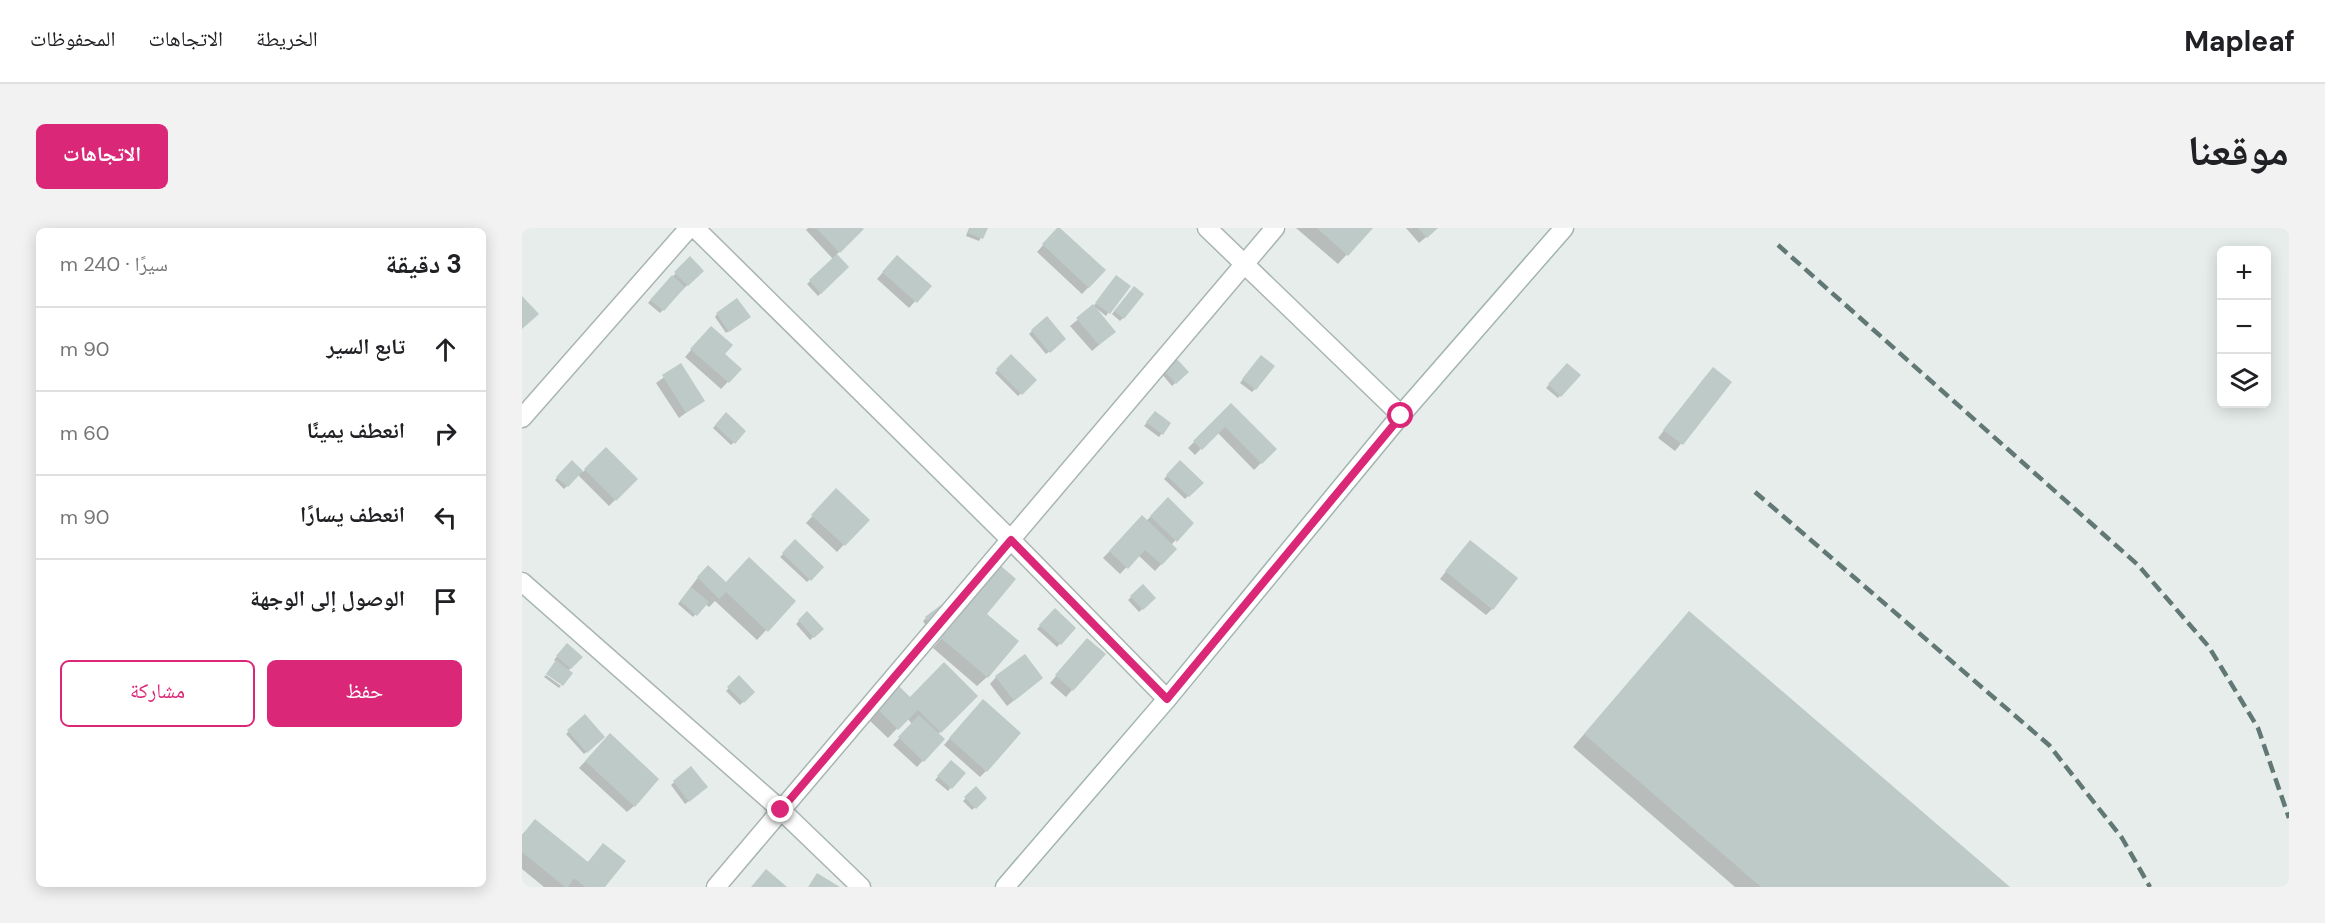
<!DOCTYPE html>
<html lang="ar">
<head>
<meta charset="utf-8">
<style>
	:root { --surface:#fff; --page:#f2f2f2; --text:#202124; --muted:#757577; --line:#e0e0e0; --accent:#db2777 }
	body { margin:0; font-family:"DM Sans","Noto Naskh Arabic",sans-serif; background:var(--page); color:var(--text); direction:rtl }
	.controls { position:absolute; right:18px; top:18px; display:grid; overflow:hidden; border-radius:9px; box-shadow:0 3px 15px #0003 }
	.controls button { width:54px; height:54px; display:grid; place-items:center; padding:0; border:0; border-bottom:2px solid var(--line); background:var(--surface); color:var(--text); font:30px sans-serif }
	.stop { position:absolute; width:18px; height:18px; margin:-14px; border:4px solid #db2777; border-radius:50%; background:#fff }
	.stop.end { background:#db2777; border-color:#fff; box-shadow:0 2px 6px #0008 }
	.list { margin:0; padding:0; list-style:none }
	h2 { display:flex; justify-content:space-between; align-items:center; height:78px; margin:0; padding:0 24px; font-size:26px }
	h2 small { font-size:20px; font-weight:400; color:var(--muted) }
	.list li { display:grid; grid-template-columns:39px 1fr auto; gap:18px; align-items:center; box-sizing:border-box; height:84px; padding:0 24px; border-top:2px solid var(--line) }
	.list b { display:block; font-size:22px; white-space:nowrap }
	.list em { font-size:20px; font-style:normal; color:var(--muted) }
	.actions { display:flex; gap:12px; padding:18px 24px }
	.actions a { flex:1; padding:14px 0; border:2px solid var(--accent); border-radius:9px; text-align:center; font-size:21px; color:var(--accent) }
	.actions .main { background:var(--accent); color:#fff }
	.icon { flex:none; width:33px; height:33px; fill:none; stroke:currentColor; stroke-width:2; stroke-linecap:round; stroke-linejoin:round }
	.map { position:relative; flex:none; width:1767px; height:659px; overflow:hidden; direction:ltr; border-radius:9px }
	header { display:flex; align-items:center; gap:36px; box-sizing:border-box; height:84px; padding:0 30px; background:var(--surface); border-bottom:2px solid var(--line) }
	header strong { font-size:28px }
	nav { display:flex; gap:33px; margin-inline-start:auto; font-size:21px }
	.intro { display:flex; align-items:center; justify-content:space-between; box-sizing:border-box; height:144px; padding:0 36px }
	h1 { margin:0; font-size:42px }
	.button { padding:15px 27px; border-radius:9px; background:var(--accent); color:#fff; font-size:21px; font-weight:700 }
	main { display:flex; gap:36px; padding:0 36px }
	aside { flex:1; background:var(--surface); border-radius:9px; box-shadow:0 3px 15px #0003 }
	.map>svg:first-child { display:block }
	.shadow { fill:#0003 }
	.building { fill:#becac7 }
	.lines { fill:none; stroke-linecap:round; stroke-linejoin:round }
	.street-casing { stroke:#a9b5b2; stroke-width:21 }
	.secondary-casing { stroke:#a2b4b1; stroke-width:21 }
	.street { stroke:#fff; stroke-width:18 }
	.secondary { stroke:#fff; stroke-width:18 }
	.rail { stroke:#617875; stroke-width:4.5; stroke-dasharray:12 6; stroke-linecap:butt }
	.route { stroke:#db2777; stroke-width:8 }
</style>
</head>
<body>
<header>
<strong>Mapleaf</strong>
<nav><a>الخريطة</a><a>الاتجاهات</a><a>المحفوظات</a></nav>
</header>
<div class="intro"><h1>موقعنا</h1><a class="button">الاتجاهات</a></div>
<main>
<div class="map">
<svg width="1767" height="659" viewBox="0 0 1767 659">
	<rect width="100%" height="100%" fill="#e6edeb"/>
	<path class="shadow" d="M286 0 340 1 314 27 325 39 296 68 285 56 311 31 284 2Z
		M447 0H464L457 13 444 8Z
		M774 0H849L816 36Z
		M884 0H915L897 15Z
		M530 7 582 43 560 66 515 24Z
		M168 30 179 43 138 85 126 75Z
		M369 35 407 58 387 80 355 51Z
		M592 52 586 85 584 88 574 80 585 110 570 123 548 98 571 79Z
		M609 63 601 90 598 93 590 86Z
		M195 86 224 91 204 105 193 89Z
		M510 103 539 114 524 126 507 106Z
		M183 106 218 141 199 161 163 129Z
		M489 128 513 152 496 168 473 145Z
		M653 131 665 144 650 158 638 144Z
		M736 131 733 161 730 164 718 155Z
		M159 137 181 172 157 190 134 155Z
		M1046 137 1057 147 1036 170 1024 160Z
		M1184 148 1208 155 1153 223 1136 210Z
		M709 177 753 221 732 242 695 204 673 227 666 220Z
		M204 186 222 204 209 217 191 200Z
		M630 188 647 196 637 209 622 198Z
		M84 221 114 251 87 278 56 247 42 261 33 252 50 234 61 244Z
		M658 234 679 255 663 271 642 251Z
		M314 263 345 292 315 324 284 295Z
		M646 272 670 295 649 317 653 321 633 343 616 327 598 346 581 330 620 290 624 293Z
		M273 314 300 339 285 354 258 329Z
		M942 320 970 381 964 387 918 351Z
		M177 348 271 373 235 412 193 373 187 379 183 376 171 389 156 376Z
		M470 350 463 386 465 449 455 458 411 420Z
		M621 358 632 370 617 384 606 372Z
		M533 382 552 400 535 419 515 401Z
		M285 385 300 401 288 412 274 396Z
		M1167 385 1485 659H1213L1051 519Z
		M404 390 429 391 409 405 401 393Z
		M45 417 59 429 46 443 32 432Z
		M559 419 550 462 544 469 528 455Z
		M24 447 39 458 37 460 22 449Z
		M217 449 231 464 218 477 204 463Z
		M474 449 513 456 485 478 468 456Z
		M377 460 388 471 454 468 416 506 421 511 395 539 371 517 390 496 385 490 366 510 346 491Z
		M454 480 464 543 458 549 422 517Z
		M63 488 81 509 62 526 44 506Z
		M81 514 112 578 105 584 57 540Z
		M429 534 441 545 426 563 413 552Z
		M169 540 181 562 163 576 149 557Z
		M454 560 463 570 450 582 441 573Z
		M13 593 65 635 81 617 101 634 81 659H22L0 641V607Z"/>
	<path class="building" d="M294 0H340L342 1 318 25Z
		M448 0H466L461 11 446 5Z
		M535 0H538L584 42 567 60 520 16Z
		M795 0H851L826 28Z
		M896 0H916L905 10Z
		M315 26 327 39 299 66 287 52Z
		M375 27 410 58 395 75 360 44Z
		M168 28 182 43 166 58 152 44Z
		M150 47 163 59 142 83 128 72Z
		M594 47 609 58 588 86 573 75Z
		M612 58 622 66 602 91 592 83Z
		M0 68 17 86 0 101Z
		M215 70 229 89 207 104 194 85Z
		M571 76 594 104 577 117 554 90Z
		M525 88 544 111 528 125 509 102Z
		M189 98 211 117 203 126 220 141 207 155 168 121Z
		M489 126 515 152 500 167 474 141Z
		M739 127 753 138 734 162 720 151Z
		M653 129 667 144 654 156 640 140Z
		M159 135 183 173 164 185 140 147Z
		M1045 135 1059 147 1039 169 1026 156Z
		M1191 139 1210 154 1161 217 1141 202Z
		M709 175 755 221 740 236 703 199 680 222 671 213Z
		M633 183 649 195 641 207 624 194Z
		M204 184 224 203 213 216 193 197Z
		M84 219 116 251 94 273 62 241Z
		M50 232 61 243 46 259 34 249Z
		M658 232 682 255 667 269 644 247Z
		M314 260 348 292 323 318 289 287Z
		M646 269 672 295 655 314 628 288Z
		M620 287 655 321 640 337 623 322 606 341 587 323Z
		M273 311 302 339 289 353 260 325Z
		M948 312 996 350 971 382 923 343Z
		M227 329 274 373 246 404 204 364 197 371 175 349 186 337 204 354Z
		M479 338 494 351 465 386 497 413 466 450 419 410Z
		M621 356 634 370 621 382 608 368Z
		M169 359 187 374 175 388 158 373Z
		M423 374 433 389 413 403 403 389Z
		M533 380 554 400 539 417 517 397Z
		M285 383 302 401 292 410 276 392Z
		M1167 383 1488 659H1239L1062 506Z
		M565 410 584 426 551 463 533 447Z
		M45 415 61 429 49 441 34 428Z
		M503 426 521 450 492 473 473 448Z
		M34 432 51 445 41 458 24 446Z
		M422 434 456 468 419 505 396 482 376 502 355 480 377 458 388 469Z
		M217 447 233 464 222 475 205 459Z
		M461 471 499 505 465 544 427 510Z
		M63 486 83 509 65 525 45 502Z
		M397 487 423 511 402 534 376 509Z
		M88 505 137 551 113 579 63 533Z
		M429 532 444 545 430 561 415 548Z
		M169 538 186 559 167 574 151 553Z
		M454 558 465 570 454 581 442 569Z
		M13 591 66 634 81 615 104 633 83 659H63L52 650 46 659H43L0 624V607Z
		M244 641 265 659H229Z
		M295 645 318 659H286Z"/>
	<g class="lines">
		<g class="street-casing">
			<path id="street" d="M173 0 489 312 645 471
				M685 0 879 187
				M0 190 167 0
				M0 354 259 582 339 659
				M194 659 753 0"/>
		</g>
		<g class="secondary-casing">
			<path id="secondary" d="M483 659 645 471 879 187 1042 0"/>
		</g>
		<use href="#street" class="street"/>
		<use href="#secondary" class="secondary"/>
		<path class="rail" d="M1256 17 1616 337 1687 419 1736 500 1767 590
			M1233 264 1527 517 1600 610 1628 659"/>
	</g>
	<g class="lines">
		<path class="route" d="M259 582 489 312 645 471 879 188"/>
	</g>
</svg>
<div class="controls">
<button>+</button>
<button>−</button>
<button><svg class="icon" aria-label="layers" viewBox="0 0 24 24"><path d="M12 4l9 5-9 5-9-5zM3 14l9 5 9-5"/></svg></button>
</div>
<div class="stop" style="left:879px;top:188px"></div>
<div class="stop end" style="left:259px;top:582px"></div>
</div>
<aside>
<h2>3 دقيقة<small>سيرًا · 240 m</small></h2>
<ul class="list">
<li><svg class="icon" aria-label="ahead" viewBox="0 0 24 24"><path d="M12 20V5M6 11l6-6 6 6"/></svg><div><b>تابع السير</b></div><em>90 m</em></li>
<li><svg class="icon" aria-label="right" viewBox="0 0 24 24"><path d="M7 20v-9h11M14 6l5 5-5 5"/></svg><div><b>انعطف يمينًا</b></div><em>60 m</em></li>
<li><svg class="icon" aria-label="left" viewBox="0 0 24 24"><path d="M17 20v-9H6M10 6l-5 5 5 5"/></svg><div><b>انعطف يسارًا</b></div><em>90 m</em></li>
<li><svg class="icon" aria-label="arrive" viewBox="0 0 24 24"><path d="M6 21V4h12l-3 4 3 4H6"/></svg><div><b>الوصول إلى الوجهة</b></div></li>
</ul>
<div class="actions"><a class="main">حفظ</a><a>مشاركة</a></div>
</aside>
</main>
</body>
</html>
